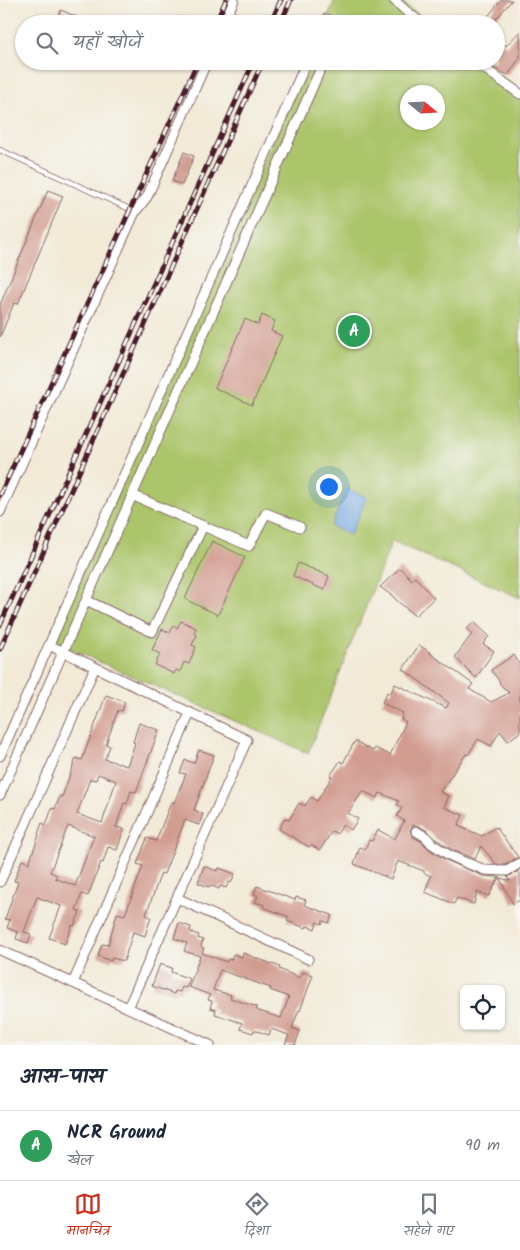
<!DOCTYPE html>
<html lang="hi">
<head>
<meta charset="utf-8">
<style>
	:root { --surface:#fff; --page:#f2f2f3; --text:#1f2937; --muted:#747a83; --line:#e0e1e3; --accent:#c8321e }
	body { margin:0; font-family:Kalam,"Playpen Sans Deva",sans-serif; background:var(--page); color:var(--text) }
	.controls { position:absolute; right:15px; bottom:15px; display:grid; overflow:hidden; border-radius:8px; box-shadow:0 1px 4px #0004 }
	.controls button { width:45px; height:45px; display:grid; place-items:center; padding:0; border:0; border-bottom:1px solid var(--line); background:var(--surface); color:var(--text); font:25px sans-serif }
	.compass { position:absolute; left:400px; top:85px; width:45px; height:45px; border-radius:50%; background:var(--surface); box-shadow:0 1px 4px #0004; rotate:108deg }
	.you { position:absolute; left:328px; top:486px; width:18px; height:18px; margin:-12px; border:4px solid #fff; border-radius:50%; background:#1a73e8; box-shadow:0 0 0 8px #1a73e833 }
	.badge { display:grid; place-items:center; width:32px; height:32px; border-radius:50%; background:var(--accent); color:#fff; font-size:16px; font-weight:700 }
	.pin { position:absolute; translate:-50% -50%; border:2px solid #fff; box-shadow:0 1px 5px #0006 }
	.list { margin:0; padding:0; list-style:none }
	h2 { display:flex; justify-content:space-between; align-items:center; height:65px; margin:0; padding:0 20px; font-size:21px }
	h2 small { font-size:16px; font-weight:400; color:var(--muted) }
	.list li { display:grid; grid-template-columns:32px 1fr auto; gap:15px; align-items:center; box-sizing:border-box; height:70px; padding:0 20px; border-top:1px solid var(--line) }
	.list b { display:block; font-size:19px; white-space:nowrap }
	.list p { margin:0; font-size:16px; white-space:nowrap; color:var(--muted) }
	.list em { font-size:16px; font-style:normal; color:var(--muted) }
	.icon { flex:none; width:28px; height:28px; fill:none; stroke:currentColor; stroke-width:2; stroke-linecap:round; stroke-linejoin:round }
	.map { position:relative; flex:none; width:520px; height:1045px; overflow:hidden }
	.search { position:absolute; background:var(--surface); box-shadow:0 1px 4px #0004; left:15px; right:15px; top:15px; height:55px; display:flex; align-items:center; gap:12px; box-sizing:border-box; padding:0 18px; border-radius:28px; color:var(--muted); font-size:19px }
	.sheet { height:135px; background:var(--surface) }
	nav { display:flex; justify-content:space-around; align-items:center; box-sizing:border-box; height:70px; border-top:1px solid var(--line); background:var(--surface); font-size:14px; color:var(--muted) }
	nav a { display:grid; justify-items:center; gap:2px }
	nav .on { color:var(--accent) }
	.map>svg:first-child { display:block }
	.green { fill:#acc56b; stroke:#7b724b; fill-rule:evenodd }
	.water { fill:#79a9e3; stroke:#626487 }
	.building { fill:#d29c91; fill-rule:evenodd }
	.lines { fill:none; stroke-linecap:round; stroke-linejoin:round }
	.service-casing { stroke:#856667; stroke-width:6 }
	.minor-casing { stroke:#856667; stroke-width:11 }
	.service { stroke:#fff; stroke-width:4.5 }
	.minor { stroke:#fff; stroke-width:9 }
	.rail-casing { stroke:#4a1f2b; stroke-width:5 }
	.rail { stroke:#f6f6f2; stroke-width:3; stroke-dasharray:9; stroke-linecap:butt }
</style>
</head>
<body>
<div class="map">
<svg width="520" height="1045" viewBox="0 0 520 1045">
	<rect width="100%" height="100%" fill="#f6f6f2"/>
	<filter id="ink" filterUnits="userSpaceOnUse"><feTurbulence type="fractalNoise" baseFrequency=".02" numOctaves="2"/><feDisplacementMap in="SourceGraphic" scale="10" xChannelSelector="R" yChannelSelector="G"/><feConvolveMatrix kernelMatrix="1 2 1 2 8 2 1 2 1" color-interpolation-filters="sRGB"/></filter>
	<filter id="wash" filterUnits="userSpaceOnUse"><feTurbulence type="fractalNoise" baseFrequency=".0096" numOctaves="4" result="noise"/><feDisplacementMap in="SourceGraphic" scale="20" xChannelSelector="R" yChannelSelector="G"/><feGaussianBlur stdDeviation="1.12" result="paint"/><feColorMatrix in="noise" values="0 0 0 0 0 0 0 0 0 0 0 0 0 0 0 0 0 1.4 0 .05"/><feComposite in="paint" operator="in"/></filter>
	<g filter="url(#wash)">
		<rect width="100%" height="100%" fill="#f2ead7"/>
		<path class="green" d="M335 0H399L431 24H324Z
			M308 61H480L520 91V598L392 541 308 753 52 641ZM408 92H438V122H408Z"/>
		<path class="water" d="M347 489 367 497 350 535 331 526Z"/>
		<g id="blocks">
			<path class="building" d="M501 0H512L492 24H482Z
				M61 10 92 24H55Z
				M520 31V58L508 75 497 70 489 64 491 61H496V38L506 46Z
				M184 152 194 156 182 185 172 181Z
				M48 190 63 196 18 304 14 303 0 337V305Z
				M262 315 275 321 271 331 282 336 252 405 215 388 245 319 258 325Z
				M212 541 245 557 218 615 185 599Z
				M298 563 329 576 324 590 293 576Z
				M400 568 412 580 415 577 434 598 415 616 394 598V597L380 587Z
				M181 621 196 628 194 633 197 635 192 645 196 647 189 664 184 662 180 672 176 670 174 674 155 665 160 654 152 650 162 629 170 633 173 626 177 628Z
				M474 622 489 636 483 644 494 651 476 678 455 657 472 634 467 629Z
				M419 645 431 653V654L473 684 469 689 491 702 509 693 499 683 500 682 491 670 514 655 520 665V732L508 741 500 731 491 746 478 739 468 755 466 754 440 792 449 796 444 807 463 815 458 826 482 836 496 827 518 857 505 865 496 864 481 846 475 859 452 850 436 839 429 832 419 826 413 825 410 830 412 836 422 842 429 849 446 860 483 876 497 877 511 881 507 877 519 871 520 873V900L513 904 499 877 489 896 477 892 474 904 457 898 454 904 425 892 431 876 424 873V871L398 861 391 879 354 864 360 847 365 849 369 840 372 841 378 830 395 839 404 821 397 816 402 808 397 804 399 801 380 793 377 798 363 791 348 813 358 819 351 830 343 825 337 834 332 831 320 850 311 845 309 847 279 829 285 818 289 820 299 803 305 806 311 797 317 801 332 777 330 776 340 761 343 763 355 741 373 751 375 748 390 755 406 722 401 719 403 713 382 703 387 692 390 694 395 684 446 708 449 703 403 669Z
				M106 695 125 702 122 711 118 710 106 744 110 746 105 759 127 766 135 743 133 742 139 723 159 730 136 792 131 791 127 804 124 803 116 827 124 829 117 850 108 847 103 863 101 862 88 896 82 894 76 910 80 912 74 926 72 925 65 944 49 938 61 906 37 897 24 932 31 934 28 943 16 939 18 932 7 928 10 920 5 919 18 882 14 881 22 860 29 863 39 835 38 834 42 823 46 825 52 808 55 809 60 796 62 797 76 758 82 760ZM98 774 116 781 102 823 77 814 90 779 96 780ZM68 826 94 836 75 886 55 878 57 875 50 872Z
				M199 750 214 755 194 810 203 814 199 825 185 820 164 874 161 873 146 915 151 917 145 936 133 932 124 961 112 958 111 961 98 956 102 944 108 945 117 913 125 915 143 866 137 864 147 838 156 841 171 802 174 803 186 774 180 773 185 760 194 763Z
				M204 866 217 871 219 868 235 874 231 883 229 882 226 888 220 886 219 889 210 885 209 887 198 883Z
				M257 886 295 900 296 897 306 900 304 905 332 915 329 923 323 921 322 924 317 922 315 929 307 926 306 928 287 921 289 917 263 907 264 905 255 902 258 896 254 894Z
				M179 923 191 927 190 932 199 935 198 938 203 940 201 947 204 948 202 953 227 962 228 959 231 960 233 954 242 957 243 953 280 967 279 969 300 978 303 972 313 975 300 1011 299 1010 292 1028 300 1031 295 1045H285L289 1035 271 1029 269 1035 254 1030 253 1033 240 1029 242 1023 215 1014 216 1010 210 1008 212 1001 208 1000 210 995 189 987 200 956 184 951 187 943 174 938ZM220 970 271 988 270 990 289 997 281 1018 259 1011 256 1009 257 1007 230 998 231 995 213 990Z
				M160 964 172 968 171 972 190 979 186 988 182 987 180 992 175 991 174 994 152 986Z"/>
		</g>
	</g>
	<g filter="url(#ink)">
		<use href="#blocks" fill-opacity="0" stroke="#856667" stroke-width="1"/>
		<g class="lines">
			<g class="service-casing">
				<path id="service" d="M0 151V150L134 211"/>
			</g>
			<g class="minor-casing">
				<path id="minor" d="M394 0 406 11 423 24
					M223 24 234 0
					M324 24 326 19 337 24
					M474 61 520 94
					M132 495 249 546 266 513 300 527
					M0 512 135 212 147 197 207 61
					M86 600 152 632 203 526
					M49 645 247 740 128 1008
					M0 756 307 61
					M0 795 324 61
					M416 831 426 837 432 844 449 855 464 862 485 870 507 871 520 863
					M0 882 95 667
					M177 898 308 959
					M0 950 210 1045
					M73 983 190 713"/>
			</g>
			<use href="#service" class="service"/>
			<use href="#minor" class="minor"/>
			<g class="rail-casing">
				<path id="rail" d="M215 24 226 0
					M270 24 281 0
					M280 24 291 0
					M0 495 198 61
					M0 625 254 61
					M0 649 263 61"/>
			</g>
			<use href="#rail" class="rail"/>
		</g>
	</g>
</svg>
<div class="controls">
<button><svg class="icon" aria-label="locate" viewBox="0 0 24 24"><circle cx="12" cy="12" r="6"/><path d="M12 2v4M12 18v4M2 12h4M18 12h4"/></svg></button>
</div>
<svg class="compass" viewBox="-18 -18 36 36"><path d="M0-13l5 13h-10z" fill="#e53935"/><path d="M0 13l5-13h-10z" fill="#747a83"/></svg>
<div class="you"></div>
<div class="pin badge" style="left:354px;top:331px;background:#2e9e5b">A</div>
<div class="search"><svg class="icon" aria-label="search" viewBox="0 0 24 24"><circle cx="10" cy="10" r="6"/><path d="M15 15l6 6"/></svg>यहाँ खोजें</div>
</div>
<section class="sheet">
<h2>आस-पास<small></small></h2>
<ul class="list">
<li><span class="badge" style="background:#2e9e5b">A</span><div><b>NCR Ground</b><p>खेल</p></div><em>90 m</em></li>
</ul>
</section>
<nav>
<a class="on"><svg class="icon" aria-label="map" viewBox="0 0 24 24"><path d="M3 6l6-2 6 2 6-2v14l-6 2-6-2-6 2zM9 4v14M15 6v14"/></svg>मानचित्र</a>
<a><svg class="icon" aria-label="directions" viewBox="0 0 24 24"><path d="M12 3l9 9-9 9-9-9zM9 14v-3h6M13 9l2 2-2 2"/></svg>दिशा</a>
<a><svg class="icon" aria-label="saved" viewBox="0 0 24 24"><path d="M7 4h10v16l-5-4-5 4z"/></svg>सहेजे गए</a>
</nav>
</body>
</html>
